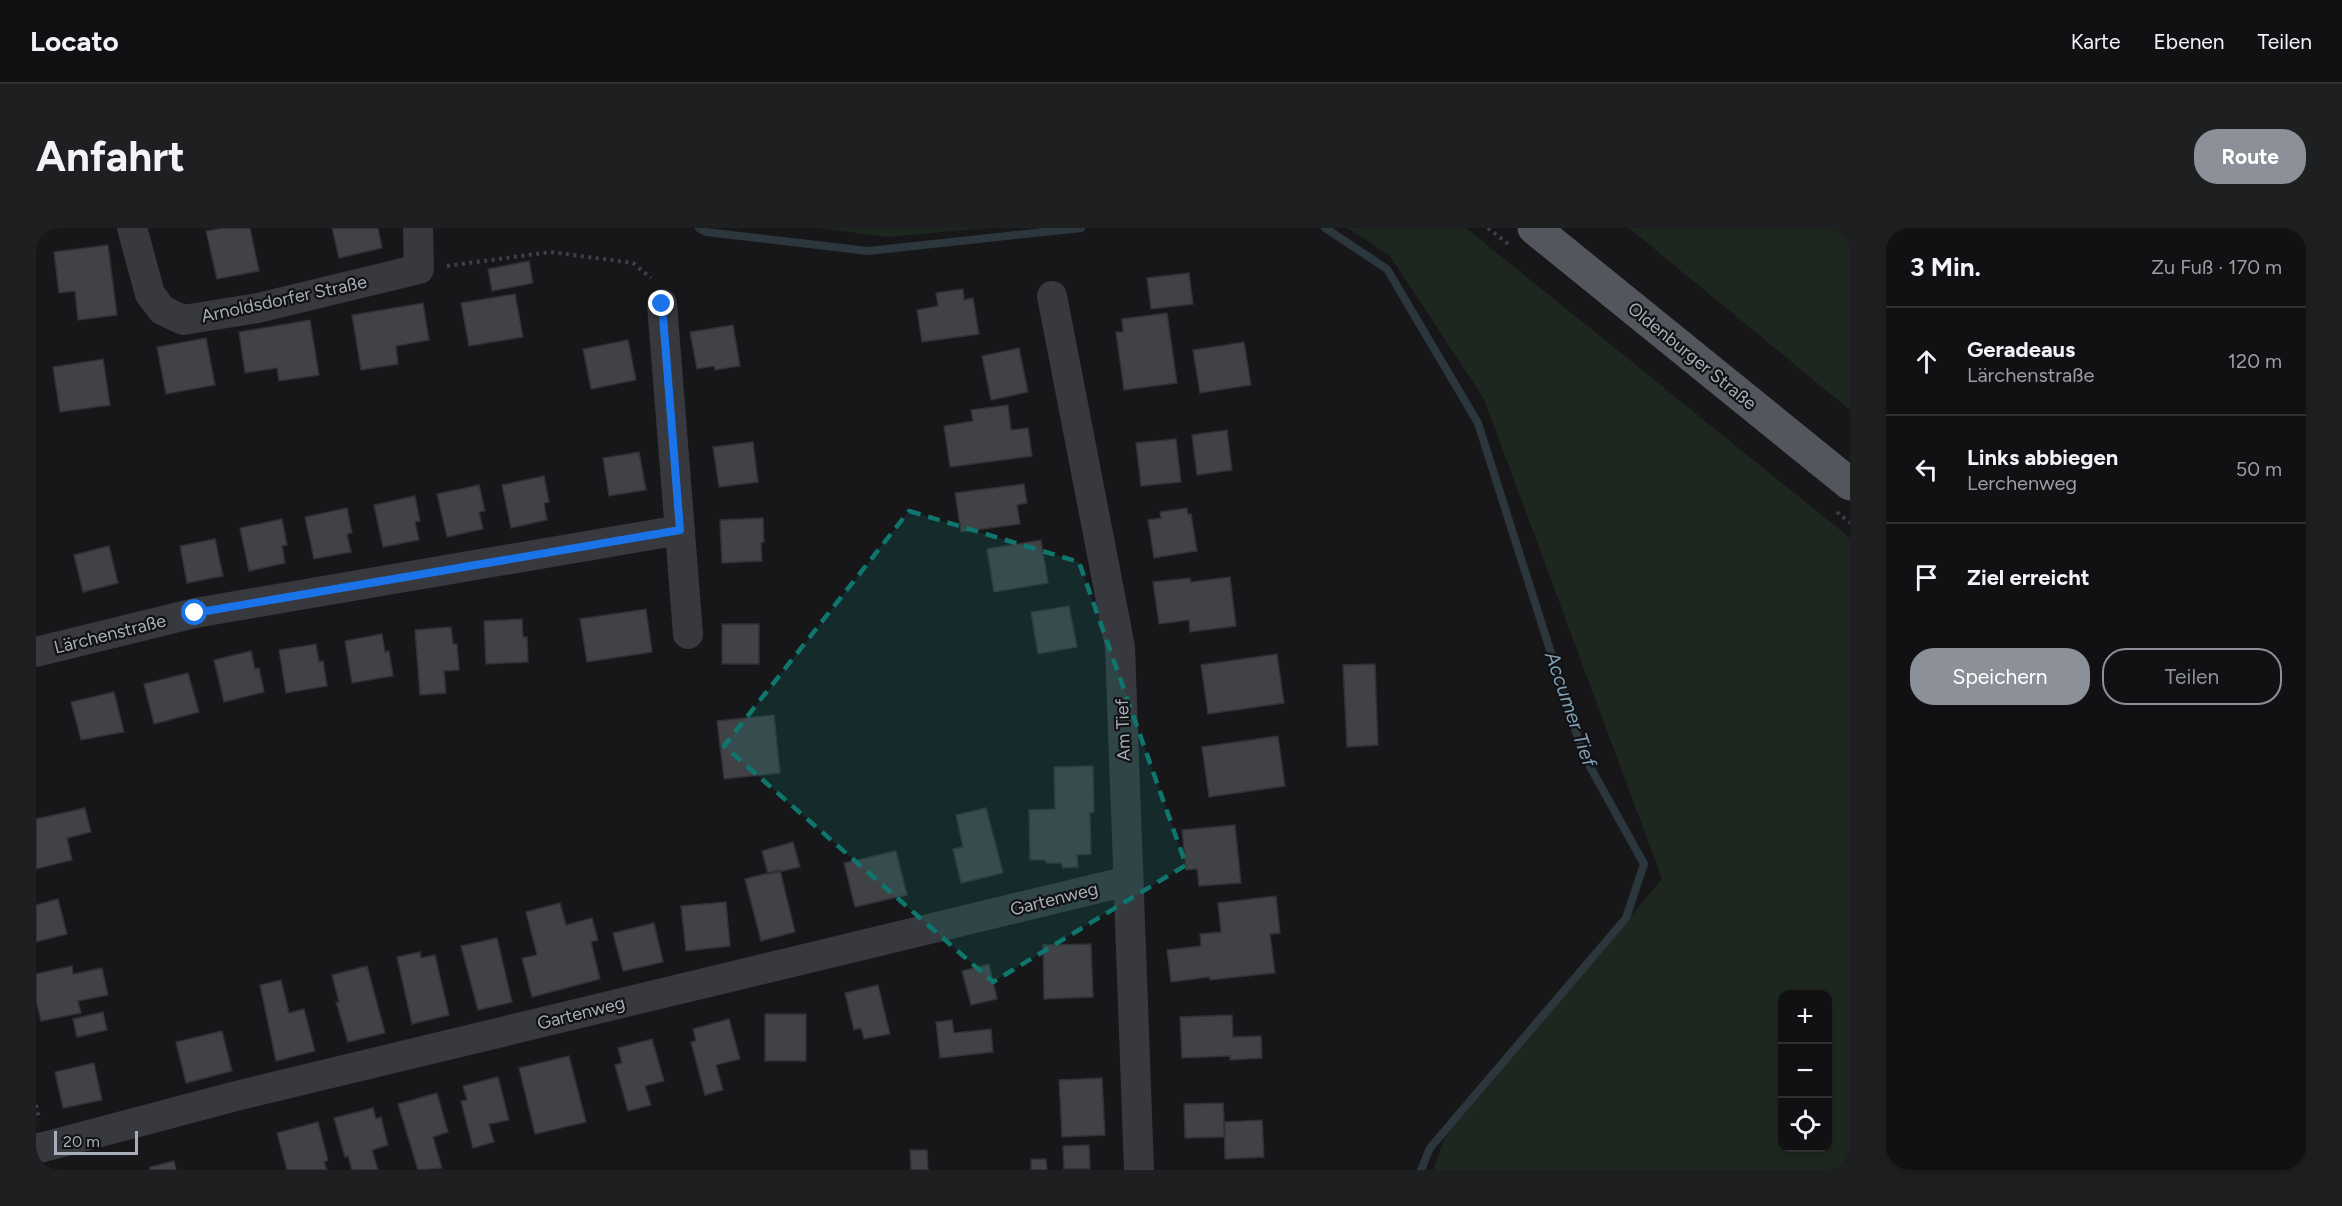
<!DOCTYPE html>
<html lang="de">
<head>
<meta charset="utf-8">
<style>
	:root { --surface:#111113; --page:#1e1f21; --text:#f1f3f6; --muted:#9c9da0; --line:#303133; --accent:#8c9099 }
	body { margin:0; font-family:Figtree,sans-serif; background:var(--page); color:var(--text) }
	.controls { position:absolute; right:18px; bottom:18px; display:grid; overflow:hidden; border-radius:12px; box-shadow:0 3px 9px #0003 }
	.controls button { width:54px; height:54px; display:grid; place-items:center; padding:0; border:0; border-bottom:2px solid var(--line); background:var(--surface); color:var(--text); font:30px sans-serif }
	.scale { position:absolute; left:18px; bottom:15px; width:84px; box-sizing:border-box; padding-left:6px; border:3px solid #a8aeb9; border-top:0; font-size:16px; line-height:21px; white-space:nowrap; color:#a8aeb9; -webkit-text-stroke:4px #121214; paint-order:stroke }
	.stop { position:absolute; width:18px; height:18px; margin:-14px; border:4px solid #1a73e8; border-radius:50%; background:#fff }
	.stop.end { background:#1a73e8; border-color:#fff; box-shadow:0 2px 6px #0008 }
	.list { margin:0; padding:0; list-style:none }
	h2 { display:flex; justify-content:space-between; align-items:center; height:78px; margin:0; padding:0 24px; font-size:26px }
	h2 small { font-size:20px; font-weight:400; color:var(--muted) }
	.list li { display:grid; grid-template-columns:39px 1fr auto; gap:18px; align-items:center; box-sizing:border-box; height:108px; padding:0 24px; border-top:2px solid var(--line) }
	.list b { display:block; font-size:22px; white-space:nowrap }
	.list p { margin:0; font-size:20px; white-space:nowrap; color:var(--muted) }
	.list em { font-size:20px; font-style:normal; color:var(--muted) }
	.actions { display:flex; gap:12px; padding:18px 24px }
	.actions a { flex:1; padding:14px 0; border:2px solid var(--accent); border-radius:24px; text-align:center; font-size:21px; color:var(--accent) }
	.actions .main { background:var(--accent); color:#fff }
	.icon { flex:none; width:33px; height:33px; fill:none; stroke:currentColor; stroke-width:2; stroke-linecap:round; stroke-linejoin:round }
	.map { position:relative; flex:none; width:1814px; height:942px; overflow:hidden; border-radius:24px }
	header { display:flex; align-items:center; gap:36px; box-sizing:border-box; height:84px; padding:0 30px; background:var(--surface); border-bottom:2px solid var(--line) }
	header strong { font-size:28px }
	nav { display:flex; gap:33px; margin-inline-start:auto; font-size:21px }
	.intro { display:flex; align-items:center; justify-content:space-between; box-sizing:border-box; height:144px; padding:0 36px }
	h1 { margin:0; font-size:42px }
	.button { padding:15px 27px; border-radius:24px; background:var(--accent); color:#fff; font-size:21px; font-weight:700 }
	main { display:flex; gap:36px; padding:0 36px }
	aside { flex:1; background:var(--surface); border-radius:24px; box-shadow:0 3px 9px #0003 }
	.map>svg:first-child { display:block }
	.green { fill:#1e271f; fill-rule:evenodd }
	.lines { fill:none; stroke-linecap:round; stroke-linejoin:round }
	.stream { stroke:#2c373d; stroke-width:8 }
	.building { fill:#414246; stroke:#303135; stroke-width:1.5 }
	.path { stroke:#3d4045; stroke-width:4; stroke-dasharray:3 4.5; stroke-linecap:butt }
	.minor { stroke:#37393e; stroke-width:30 }
	.major { stroke:#53565d; stroke-width:33 }
	.route { stroke:#1a73e8; stroke-width:8 }
	.marked { fill:#0f766e; fill-opacity:0.2; stroke:#0f766e; stroke-width:4.5; stroke-dasharray:12 8; stroke-linejoin:round }
	.labels { text-anchor:middle; dominant-baseline:central; stroke-width:4.5; stroke-linejoin:round; paint-order:stroke }
	.street-label { font-size:18px; fill:#a8aeb9; stroke:#121214 }
	.water-label { font-size:20px; font-style:italic; fill:#7e9fb5; stroke:#121214 }
</style>
</head>
<body>
<header>
<strong>Locato</strong>
<nav><a>Karte</a><a>Ebenen</a><a>Teilen</a></nav>
</header>
<div class="intro"><h1>Anfahrt</h1><a class="button">Route</a></div>
<main>
<div class="map">
<svg width="1814" height="942" viewBox="0 0 1814 942">
	<rect width="100%" height="100%" fill="#171719"/>
	<path class="green" d="M782 0H950L852 9Z
		M1312 0H1430L1814 310V942H1397L1409 909 1626 651 1448 171 1354 28ZM1746 766H1792V920H1746Z
		M1593 0H1814V182Z"/>
	<g class="lines">
		<path class="stream" d="M663 0 670 4 832 23 1045 0
			M1289 0 1351 41 1442 195 1547 526 1608 636 1590 690 1394 920 1385 942"/>
	</g>
	<path class="building" d="M187 0H214L223 43 181 51 170 3Z
		M296 0H342L346 20 303 30Z
		M72 17 81 87 42 92 39 63 23 65 18 24Z
		M493 33 497 55 456 63 452 41Z
		M1153 45 1157 76 1115 81 1111 50Z
		M927 61 928 72 937 70 943 106 886 114 881 82 902 78 900 65Z
		M479 66 487 109 433 118 425 75Z
		M387 75 393 112 360 118 362 136 325 142 316 87Z
		M1131 85 1141 155 1088 162 1080 104H1087L1086 91Z
		M274 92 283 147 243 153 241 140 209 145 203 104Z
		M697 97 704 138 679 142 678 138 661 141 654 104Z
		M170 110 179 157 130 166 121 119Z
		M592 112 600 152 555 161 547 121Z
		M1208 114 1215 157 1164 165 1157 122Z
		M983 120 992 164 955 172 946 128Z
		M67 131 74 177 24 184 17 139Z
		M972 177 975 202 992 200 996 228 914 239 908 198 937 193 935 182Z
		M1191 202 1196 242 1161 247 1156 207Z
		M1140 211 1145 254 1105 258 1100 215Z
		M717 214 722 254 683 259 677 219Z
		M603 224 610 262 573 268 567 230Z
		M508 248 513 274 508 275 511 292 475 300 466 257Z
		M988 256 991 275 981 277 984 296 925 304 919 265Z
		M443 257 449 283 443 284 447 301 411 309 401 266Z
		M379 268 384 293 379 294 383 312 347 319 338 277Z
		M311 280 316 305 311 306 315 324 278 331 269 289Z
		M1151 280 1152 286H1155L1161 323 1118 330 1112 292 1125 290 1124 284Z
		M727 290 728 314 725 315 726 333 686 335 684 292Z
		M246 291 251 317 246 318 249 335 213 343 204 300Z
		M179 311 187 348 151 355 144 318Z
		M1005 312 1012 355 958 364 951 321Z
		M73 318 82 355 47 364 38 327Z
		M1194 349 1200 398 1154 404 1153 392 1123 396 1117 354 1154 350 1155 354Z
		M1033 378 1041 419 1002 426 995 384Z
		M610 381 616 424 551 434 544 391Z
		M486 391 487 409H491L492 434 450 436 448 393Z
		M686 396H723V436H686Z
		M415 399 417 416H421L423 442 408 443 410 465 384 467 379 402Z
		M346 406 349 424 353 423 357 448 316 455 309 413Z
		M280 416 283 434 287 433 291 458 250 465 243 422Z
		M215 423 219 441 223 440 228 464 188 474 178 432Z
		M1241 426 1248 475 1172 486 1165 437Z
		M1339 436 1342 517 1311 519 1307 437Z
		M152 445 163 484 118 496 108 456Z
		M78 464 88 504 45 512 35 474Z
		M738 487 744 545 688 551 681 493Z
		M1242 508 1249 558 1173 569 1166 519Z
		M1057 538 1058 584 1054 585 1055 626 1041 627 1042 639 1027 640 1025 635H1010L1009 632H994L993 582 1019 581 1018 539Z
		M49 580 55 604 31 610 36 632 0 641V591Z
		M950 580 967 645 925 655 917 621 927 619 920 587Z
		M1199 597 1205 655 1163 658 1161 641 1150 642 1146 602Z
		M757 614 764 639 732 646 726 623Z
		M860 623 871 667 819 679 808 635Z
		M744 642 759 704 725 713 709 651Z
		M1240 668 1244 705 1234 706 1239 745 1174 752 1173 749 1135 754 1131 722 1165 718 1164 706 1185 704 1182 675Z
		M22 671 31 706 0 714V677Z
		M690 674 694 718 650 723 645 678Z
		M524 675 530 697 556 690 562 712 555 714 564 751 496 769 486 730 501 727 490 684Z
		M618 695 627 734 587 743 577 705Z
		M461 710 476 774 442 782 425 718Z
		M1055 716 1057 769 1008 771 1007 717Z
		M384 724 385 730 399 727 413 787 376 796 361 729Z
		M953 736 961 771 935 777 926 743Z
		M36 738 37 746 66 740 72 767 42 773 45 785 5 793 0 773V746Z
		M331 738 349 805 312 814 300 774H303L296 747Z
		M245 752 253 785 268 781 279 823 240 833 224 757Z
		M842 757 854 806 828 811 825 800 818 802 809 765Z
		M67 784 71 802 41 809 37 791Z
		M729 786H770V833H729Z
		M1196 787 1197 809 1225 808 1226 830 1194 832V828L1146 830 1144 789Z
		M693 791 704 831 680 837 687 862 669 867 655 814 660 813 657 801Z
		M916 792 918 805 955 801 957 824 904 830 900 794Z
		M186 803 196 843 150 855 140 814Z
		M616 811 628 853 609 858 615 877 592 883 579 837 586 835 582 820Z
		M533 828 550 894 499 906 483 840Z
		M58 835 66 872 27 880 19 844Z
		M462 849 473 892 453 896 458 914 437 920 425 873 431 872 427 858Z
		M1066 850 1069 907 1026 909 1023 852Z
		M401 865 412 904 397 909 406 940 382 942 362 876Z
		M1187 875 1189 909 1149 910 1148 876Z
		M337 880 340 891 345 889 352 917 336 922 342 942H316L312 928 309 929 298 890Z
		M1226 892 1228 929 1189 931 1188 894Z
		M282 894 292 932 288 934 291 942H251L241 905Z
		M1053 917 1054 941H1028L1027 918Z
		M874 922H891L892 942H875Z
		M995 931H1010L1011 942H995Z
		M138 933 140 942H114V939Z"/>
	<g class="lines">
		<path class="path" d="M1452 0 1472 16
			M411 38 515 24 597 35 615 50
			M1801 284 1814 295
			M0 877 3 892"/>
		<path class="minor" d="M96 0 114 66 126 82 147 92 222 80 383 41 382 0
			M1016 68 1084 419 1103 942
			M626 76 652 406
			M0 424 159 385 644 302
			M0 921 200 868 1092 653"/>
		<path class="major" d="M1498 0 1814 256"/>
	</g>
	<g class="lines">
		<path class="route" d="M159 385 644 302 626 76"/>
	</g>
	<path class="marked" d="M873 283 1043 334 1150 637 957 754 688 518Z"/>
	<g class="labels">
		<g class="street-label">
			<text transform="translate(248 71) rotate(-12)">Arnoldsdorfer Straße</text>
			<text transform="translate(1656 128) rotate(39)">Oldenburger Straße</text>
			<text transform="translate(74 406) rotate(-14)">Lärchenstraße</text>
			<text transform="translate(1087 502) rotate(-92)">Am Tief</text>
			<text transform="translate(1018 671) rotate(-14)">Gartenweg</text>
			<text transform="translate(545 785) rotate(-14)">Gartenweg</text>
		</g>
		<g class="water-label">
			<text transform="translate(1535 481) rotate(71)">Accumer Tief</text>
		</g>
	</g>
</svg>
<div class="controls">
<button>+</button>
<button>−</button>
<button><svg class="icon" aria-label="locate" viewBox="0 0 24 24"><circle cx="12" cy="12" r="6"/><path d="M12 2v4M12 18v4M2 12h4M18 12h4"/></svg></button>
</div>
<div class="scale">20 m</div>
<div class="stop" style="left:159px;top:385px"></div>
<div class="stop end" style="left:626px;top:76px"></div>
</div>
<aside>
<h2>3 Min.<small>Zu Fuß · 170 m</small></h2>
<ul class="list">
<li><svg class="icon" aria-label="ahead" viewBox="0 0 24 24"><path d="M12 20V5M6 11l6-6 6 6"/></svg><div><b>Geradeaus</b><p>Lärchenstraße</p></div><em>120 m</em></li>
<li><svg class="icon" aria-label="left" viewBox="0 0 24 24"><path d="M17 20v-9H6M10 6l-5 5 5 5"/></svg><div><b>Links abbiegen</b><p>Lerchenweg</p></div><em>50 m</em></li>
<li><svg class="icon" aria-label="arrive" viewBox="0 0 24 24"><path d="M6 21V4h12l-3 4 3 4H6"/></svg><div><b>Ziel erreicht</b></div></li>
</ul>
<div class="actions"><a class="main">Speichern</a><a>Teilen</a></div>
</aside>
</main>
</body>
</html>
